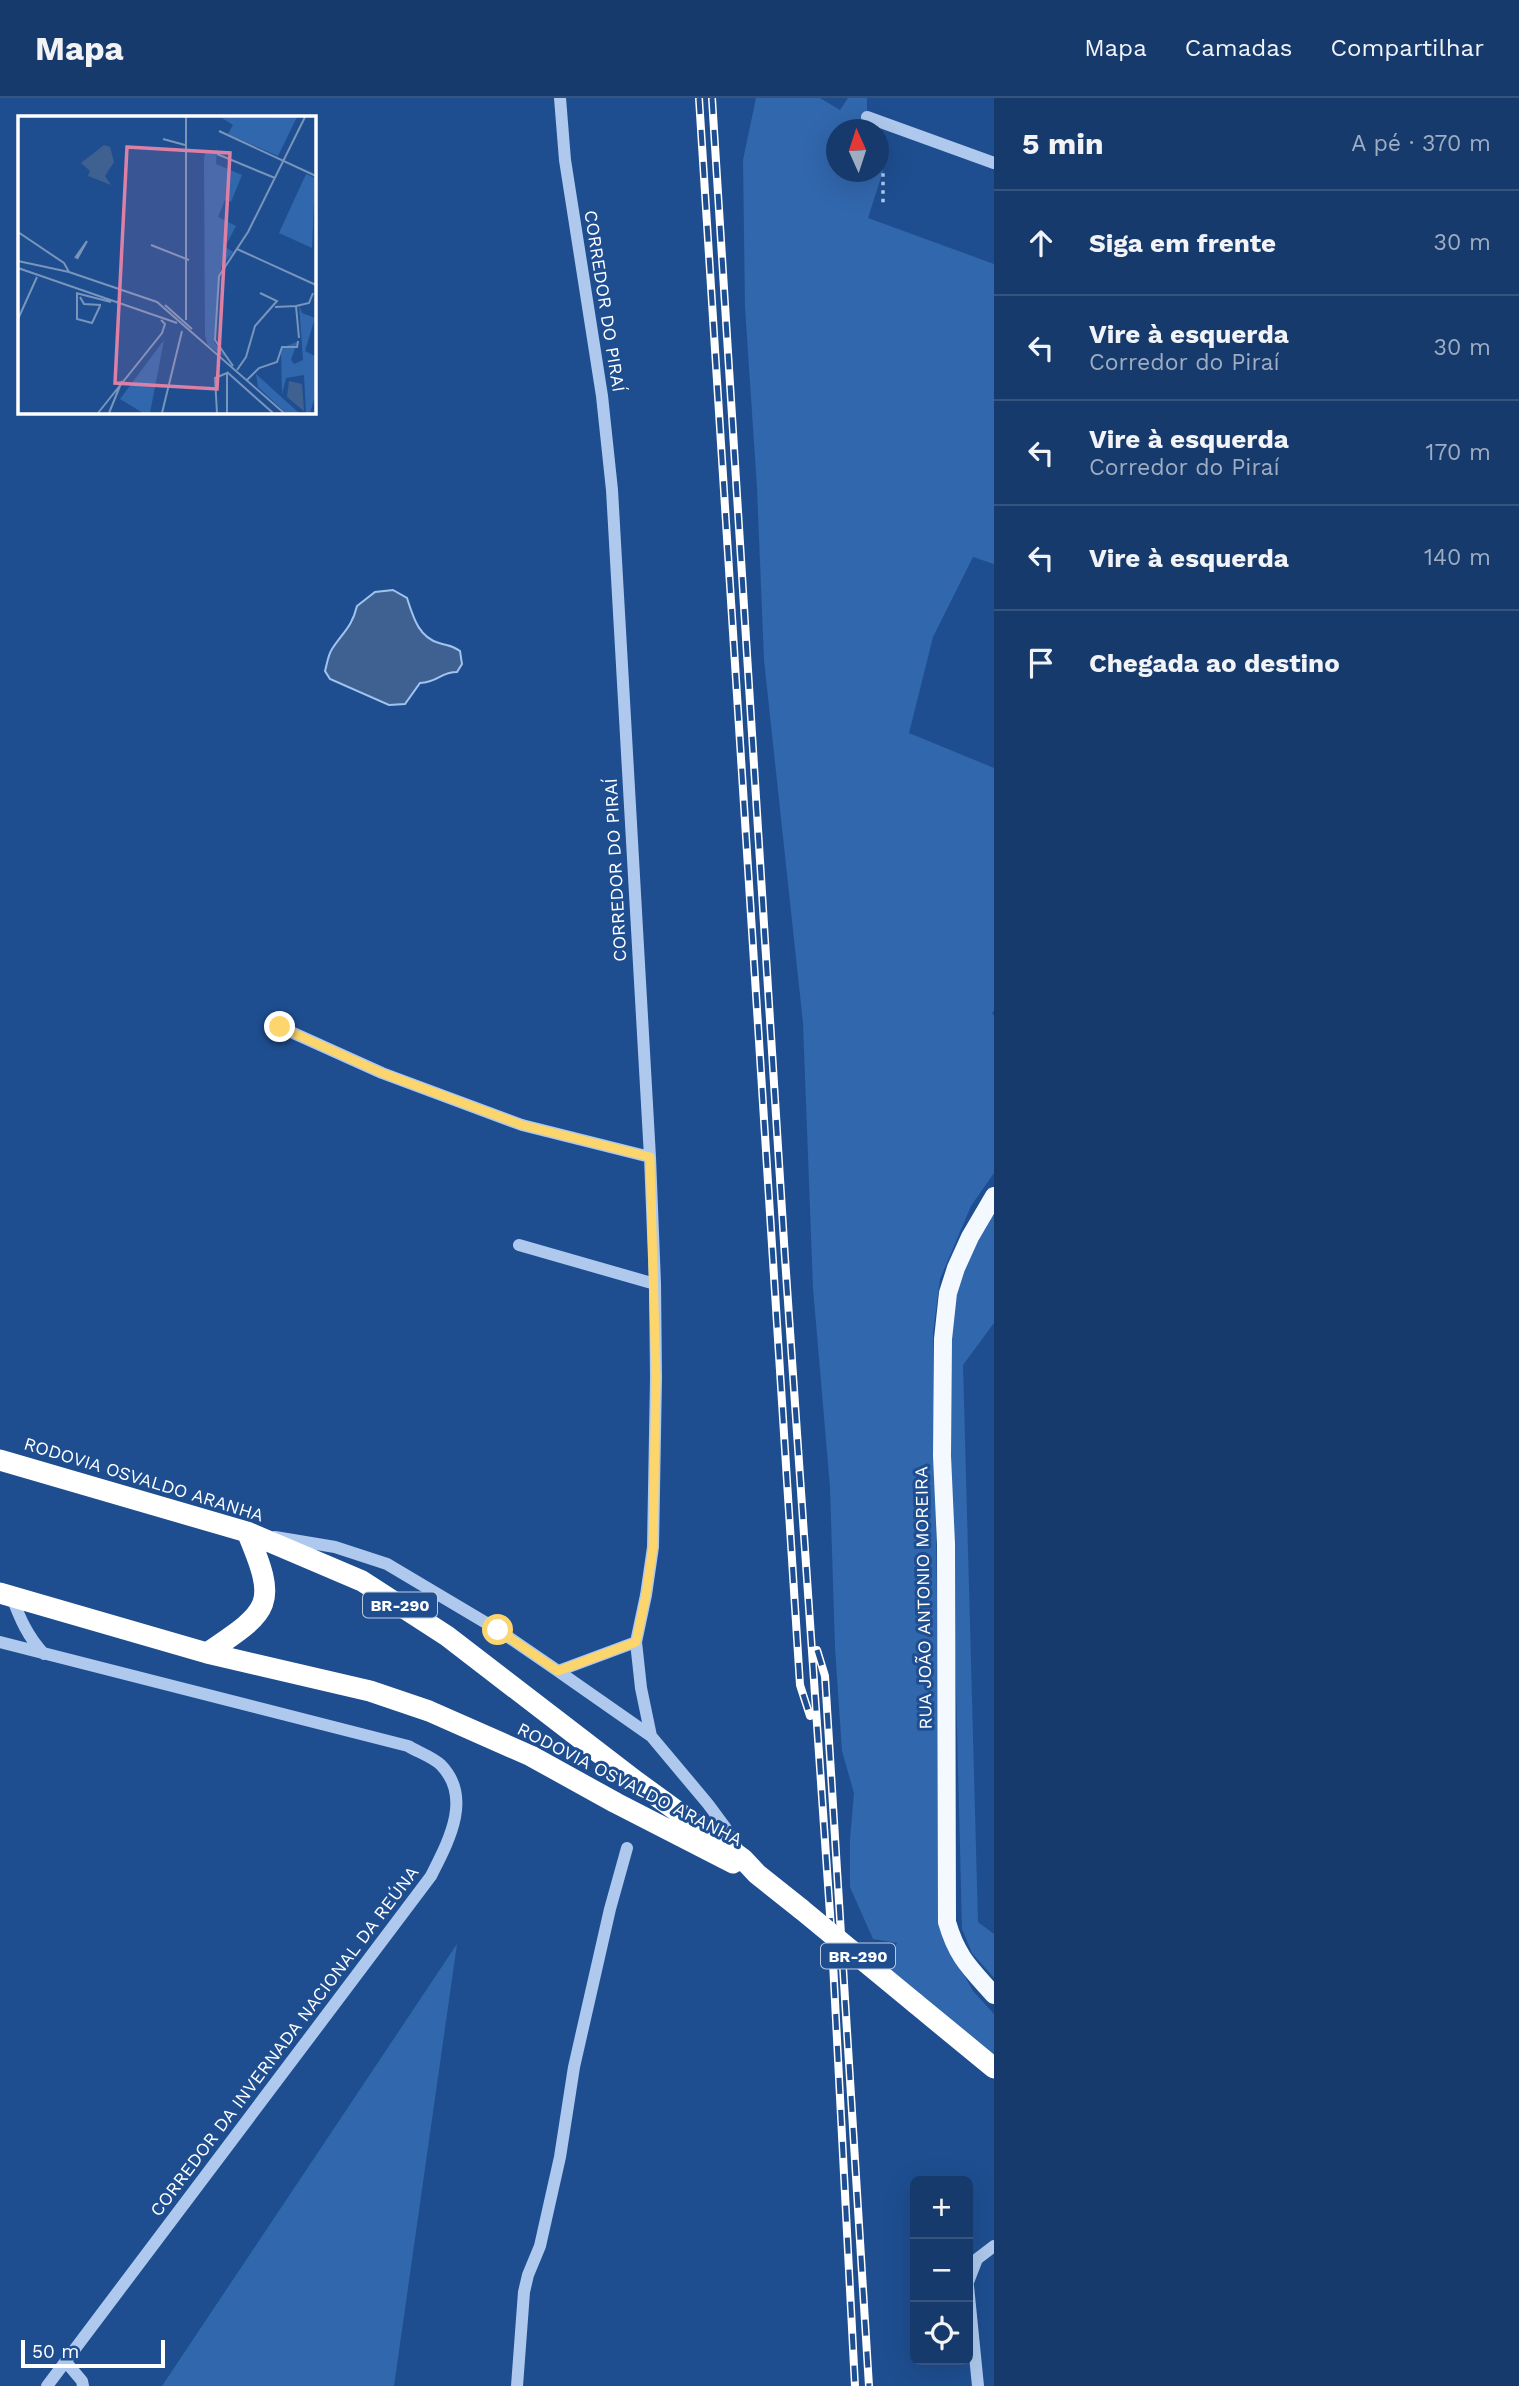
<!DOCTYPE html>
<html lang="pt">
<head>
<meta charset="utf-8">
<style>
	:root { --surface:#163a6c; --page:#234574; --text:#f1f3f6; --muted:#9eadc2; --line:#35547f }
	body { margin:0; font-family:"Work Sans",sans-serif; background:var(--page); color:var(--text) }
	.controls { position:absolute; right:21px; bottom:21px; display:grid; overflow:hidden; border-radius:10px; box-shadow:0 7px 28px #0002 }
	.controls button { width:63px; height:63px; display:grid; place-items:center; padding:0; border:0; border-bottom:2px solid var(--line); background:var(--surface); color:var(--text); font:35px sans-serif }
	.compass { position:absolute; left:826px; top:21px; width:63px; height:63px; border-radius:50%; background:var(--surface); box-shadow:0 7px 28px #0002; rotate:357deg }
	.scale { position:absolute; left:21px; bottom:18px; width:144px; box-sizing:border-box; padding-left:7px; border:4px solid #fff; border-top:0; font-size:19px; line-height:24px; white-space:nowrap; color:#fff; -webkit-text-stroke:5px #1e4e90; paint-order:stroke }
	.stop { position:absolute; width:21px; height:21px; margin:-16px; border:5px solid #fcd56d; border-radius:50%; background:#fff }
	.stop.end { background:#fcd56d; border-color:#fff; box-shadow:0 2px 7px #0008 }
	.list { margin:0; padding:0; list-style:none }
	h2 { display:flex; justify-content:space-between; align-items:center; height:91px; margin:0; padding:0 28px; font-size:30px }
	h2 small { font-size:23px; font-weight:400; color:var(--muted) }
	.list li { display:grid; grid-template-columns:46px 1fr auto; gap:21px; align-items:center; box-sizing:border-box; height:105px; padding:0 28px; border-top:2px solid var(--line) }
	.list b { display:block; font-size:26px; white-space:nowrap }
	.list p { margin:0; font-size:23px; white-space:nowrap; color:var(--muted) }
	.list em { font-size:23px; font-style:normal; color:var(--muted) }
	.icon { flex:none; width:38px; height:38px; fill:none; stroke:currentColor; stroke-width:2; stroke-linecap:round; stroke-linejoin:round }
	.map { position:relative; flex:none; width:994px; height:2288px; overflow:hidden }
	header { display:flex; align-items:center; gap:42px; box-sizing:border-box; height:98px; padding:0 35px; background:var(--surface); border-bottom:2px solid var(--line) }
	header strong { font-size:33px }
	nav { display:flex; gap:38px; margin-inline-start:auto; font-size:24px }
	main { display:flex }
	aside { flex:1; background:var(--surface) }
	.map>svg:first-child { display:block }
	.green { fill:#3167ad }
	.water { fill:#3f6191; stroke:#a1c4ef; stroke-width:2 }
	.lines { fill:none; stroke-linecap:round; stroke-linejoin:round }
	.path { stroke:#aec9ed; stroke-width:3.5; stroke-dasharray:3.5 5; stroke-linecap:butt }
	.minor { stroke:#aec9ed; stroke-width:12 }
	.major { stroke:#f4f8ff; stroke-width:18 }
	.highway { stroke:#fff; stroke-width:21 }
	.rail-casing { stroke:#fff; stroke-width:8 }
	.rail { stroke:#1e4e90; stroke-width:5; stroke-dasharray:16; stroke-linecap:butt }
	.highway-bridge { stroke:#fff; stroke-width:21 }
	.route { stroke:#fcd56d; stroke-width:9 }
	.labels { text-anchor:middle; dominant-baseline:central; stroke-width:6; stroke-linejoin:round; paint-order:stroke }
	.shield { fill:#1e4e90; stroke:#bccade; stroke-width:2 }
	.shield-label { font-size:16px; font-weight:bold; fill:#fff }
	.street-label { font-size:18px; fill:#fff; stroke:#1e4e90 }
	.inset-road { fill:none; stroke:#7895bc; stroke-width:2 }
	.view { fill:#dd80a5; fill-opacity:0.15; stroke:#dd80a5; stroke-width:3.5 }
	.inset-edge { fill:none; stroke:#fff; stroke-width:3.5 }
</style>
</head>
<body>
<header>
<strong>Mapa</strong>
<nav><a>Mapa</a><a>Camadas</a><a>Compartilhar</a></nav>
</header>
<main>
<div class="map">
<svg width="994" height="2288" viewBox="0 0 994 2288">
	<rect width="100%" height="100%" fill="#1e4e90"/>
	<path class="green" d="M756 0H820L840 12 848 0H867V19L871 31 836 32V74H878L879 59 883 73 868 120 994 166V466L973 459 933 539 909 635 994 670V912L992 916 994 917V1075L971 1108 940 1181 933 1235 942 1837 973 1893 994 1916V1958L883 1868 897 1845 873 1841 850 1789V1741L854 1695 842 1653 835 1549 830 1389 813 1190 803 925 764 562 757 390 745 209 743 62Z
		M994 1111V1225L963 1267 978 1824 994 1836V1880L972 1855 962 1831 947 1224 962 1168Z
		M457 1846 394 2288H162Z"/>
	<path class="water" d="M393 492 407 500C413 518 418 539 439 545 448 548 452 547 460 553L462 566 457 574C440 574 439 584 420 585L405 606 389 607 330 581 325 573C327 566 328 557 332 551 343 534 352 529 357 508L375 494Z"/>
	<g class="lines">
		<path class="path" d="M878 59 883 73V105"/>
		<path class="minor" d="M560 0 565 62 602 298 612 392 650 1059 655 1186 656 1280 653 1449 646 1497 636 1544 641 1590 651 1638
			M867 19 994 65
			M280 929 382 975 522 1027 650 1059
			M519 1147 655 1186
			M275 1439 335 1449 387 1466 498 1532 558 1573 651 1638 708 1706 725 1729 739 1754
			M12 1499C20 1521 28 1539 44 1556
			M0 1544 408 1648C418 1654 433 1659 441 1667 473 1700 448 1744 431 1778L47 2288
			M558 1573 636 1544
			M968 2184 977 2161 994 2148
			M968 2188 978 2288
			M66 2264 82 2283 83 2288
			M517 2288 524 2194 528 2177 540 2148 560 2059 574 1969 610 1811 627 1750"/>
		<path class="major" d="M994 1098 970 1139 956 1170 948 1195 943 1241 942 1358 946 1446 947 1824C957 1859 970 1870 994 1897"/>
		<path class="highway" d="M0 1362 247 1434 362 1483 447 1538 637 1684 743 1761 757 1776 801 1811
			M0 1495 207 1555 370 1593 429 1613 531 1658 616 1705 733 1765
			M207 1555C271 1512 278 1507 247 1434
			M915 1905 994 1970"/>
		<g class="rail-casing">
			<path id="rail" d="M699 0 800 1587 810 1618
				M712 0 785 1160 832 1845 855 2288
				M817 1552 825 1578 869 2288"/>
		</g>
		<use href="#rail" class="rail"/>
		<path class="highway-bridge" d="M801 1811 915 1905"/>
	</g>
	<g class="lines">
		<path class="route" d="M280 929 382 975 522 1027 650 1059 656 1280 653 1449 646 1497 636 1544 558 1573 498 1532"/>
	</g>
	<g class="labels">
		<g class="shield">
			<rect x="363" y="1494.5" width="74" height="25" rx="5"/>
			<rect x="821" y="1845.5" width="74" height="25" rx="5"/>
		</g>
		<g class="shield-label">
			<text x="400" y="1507">BR-290</text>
			<text x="858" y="1858">BR-290</text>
		</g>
		<g class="street-label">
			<text transform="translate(605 203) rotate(81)">CORREDOR DO PIRAÍ</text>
			<text transform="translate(615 772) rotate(-93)">CORREDOR DO PIRAÍ</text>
			<text transform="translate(144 1381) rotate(17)">RODOVIA OSVALDO ARANHA</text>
			<text transform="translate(923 1500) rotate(-91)">RUA JOÃO ANTONIO MOREIRA</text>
			<text transform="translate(630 1686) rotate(27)">RODOVIA OSVALDO ARANHA</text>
			<text transform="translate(284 1943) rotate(-53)">CORREDOR DA INVERNADA NACIONAL DA REÚNA</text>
		</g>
	</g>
	<g transform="translate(18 18)">
		<rect width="298" height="298" fill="#1e4e90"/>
		<path d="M279 1 260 40 210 18 215 9 204 2ZM199 33 198 48 224 59 213 86 207 84 200 101 218 110 207 131 215 136 203 151 196 226 208 242 190 229 187 220 186 42 188 34 196 37ZM288 58 297 62 294 132 261 117ZM281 189 284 197 297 202 287 235 297 240V281L292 297H288L286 259 268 262 264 278 263 232 279 226 273 244 276 248 285 244ZM146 224 132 297H125L102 283ZM238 258 281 297H268L240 271Z" fill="#3167ad"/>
		<path d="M86 29 92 31 96 46 87 60 93 69 70 60 72 55 63 47ZM271 265 284 268 286 295 269 281Z" fill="#3f6191"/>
		<path class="inset-road" d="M201 15 298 60M145 23 167 29M199 38 257 62M0 116 46 147 51 156M133 129 171 144M219 133 298 169M57 142 69 125 59 143M0 145 51 156 139 186 266 297M0 152 159 207M58 177 93 186M59 177V203L74 207 82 190M62 181 66 188 83 189M147 189 174 213M278 190 291 187 295 177M257 191 278 190 281 222M0 203 19 161M168 204V1M215 250 197 224 201 160 230 116 287 1M219 254 228 241 237 210 259 185 242 177M209 256 255 297M229 264 241 252 259 246 264 231H279L280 225M80 297 144 217 147 208 143 204M91 297 104 265M144 297 164 215M199 297 197 262 209 257V297"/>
		<path class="view" d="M109 31 212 37 199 273 97 267Z"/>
		<rect width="298" height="298" class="inset-edge"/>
	</g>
</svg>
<div class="controls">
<button>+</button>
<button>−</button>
<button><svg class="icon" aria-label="locate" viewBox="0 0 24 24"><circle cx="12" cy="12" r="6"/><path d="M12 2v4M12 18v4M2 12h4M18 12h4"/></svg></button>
</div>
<svg class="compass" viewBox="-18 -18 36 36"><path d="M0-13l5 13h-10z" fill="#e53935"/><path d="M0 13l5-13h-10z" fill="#9eadc2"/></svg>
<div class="scale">50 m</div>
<div class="stop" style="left:498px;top:1532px"></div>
<div class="stop end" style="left:280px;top:929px"></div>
</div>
<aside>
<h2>5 min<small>A pé · 370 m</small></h2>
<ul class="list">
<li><svg class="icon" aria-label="ahead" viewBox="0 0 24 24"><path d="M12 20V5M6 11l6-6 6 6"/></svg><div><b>Siga em frente</b></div><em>30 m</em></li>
<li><svg class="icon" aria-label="left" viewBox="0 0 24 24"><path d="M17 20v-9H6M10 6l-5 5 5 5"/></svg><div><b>Vire à esquerda</b><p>Corredor do Piraí</p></div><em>30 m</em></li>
<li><svg class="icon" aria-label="left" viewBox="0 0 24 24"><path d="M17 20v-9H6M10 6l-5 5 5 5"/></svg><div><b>Vire à esquerda</b><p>Corredor do Piraí</p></div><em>170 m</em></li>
<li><svg class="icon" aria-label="left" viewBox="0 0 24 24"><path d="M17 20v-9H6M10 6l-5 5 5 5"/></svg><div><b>Vire à esquerda</b></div><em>140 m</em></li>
<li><svg class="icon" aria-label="arrive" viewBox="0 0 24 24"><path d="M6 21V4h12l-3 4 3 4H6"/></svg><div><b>Chegada ao destino</b></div></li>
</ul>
</aside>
</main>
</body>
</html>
